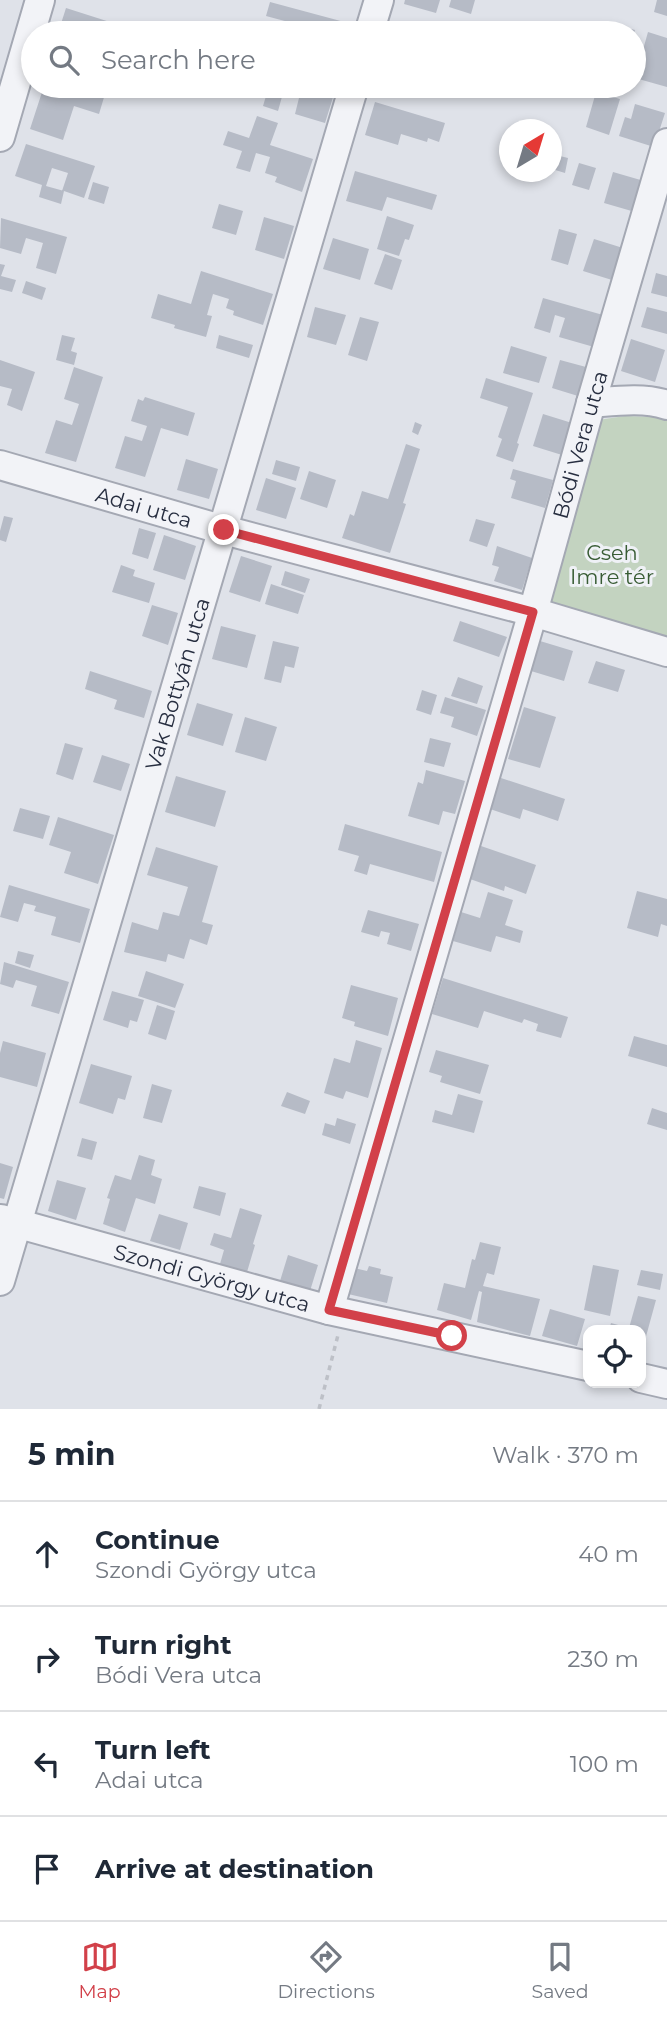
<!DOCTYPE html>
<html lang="en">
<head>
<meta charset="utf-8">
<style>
	:root { --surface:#fff; --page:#f2f2f3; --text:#1f2937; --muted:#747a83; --line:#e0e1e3; --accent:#d24049 }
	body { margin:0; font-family:Montserrat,sans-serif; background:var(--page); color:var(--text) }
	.controls { position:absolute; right:21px; bottom:21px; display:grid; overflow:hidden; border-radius:14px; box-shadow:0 4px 10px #0003 }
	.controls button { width:63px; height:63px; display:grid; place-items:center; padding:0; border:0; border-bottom:2px solid var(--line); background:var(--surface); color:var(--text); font:35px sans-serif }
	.compass { position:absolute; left:499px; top:119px; width:63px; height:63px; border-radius:50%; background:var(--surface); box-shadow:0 4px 10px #0003; rotate:38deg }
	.stop { position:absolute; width:21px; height:21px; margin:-16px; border:5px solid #d24049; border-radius:50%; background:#fff }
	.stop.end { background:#d24049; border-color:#fff; box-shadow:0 2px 7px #0008 }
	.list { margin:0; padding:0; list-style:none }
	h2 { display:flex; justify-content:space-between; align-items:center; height:91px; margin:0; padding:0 28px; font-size:30px }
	h2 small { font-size:23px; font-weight:400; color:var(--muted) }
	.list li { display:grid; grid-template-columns:46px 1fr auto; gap:21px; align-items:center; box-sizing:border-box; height:105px; padding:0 28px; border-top:2px solid var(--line) }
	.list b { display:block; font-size:26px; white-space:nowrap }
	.list p { margin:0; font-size:23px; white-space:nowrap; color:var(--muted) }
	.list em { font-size:23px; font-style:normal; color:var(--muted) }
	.icon { flex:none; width:38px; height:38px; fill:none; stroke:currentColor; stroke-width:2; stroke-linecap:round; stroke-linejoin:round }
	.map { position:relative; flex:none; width:667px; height:1409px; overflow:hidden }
	.search { position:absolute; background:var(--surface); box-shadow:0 4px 10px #0003; left:21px; right:21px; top:21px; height:77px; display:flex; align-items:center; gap:18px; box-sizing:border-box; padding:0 24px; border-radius:38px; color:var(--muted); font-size:26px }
	.sheet { height:511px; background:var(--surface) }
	nav { display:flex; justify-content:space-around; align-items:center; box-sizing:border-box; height:98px; border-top:2px solid var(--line); background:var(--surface); font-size:19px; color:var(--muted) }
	nav a { display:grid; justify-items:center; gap:4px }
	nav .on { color:var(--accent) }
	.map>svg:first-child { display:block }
	.green { fill:#c3d3c0 }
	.building { fill:#b6bbc6; fill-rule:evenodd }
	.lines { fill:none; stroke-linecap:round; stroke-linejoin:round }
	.minor-casing { stroke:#a4a8b3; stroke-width:32 }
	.path { stroke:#bdc0c7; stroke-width:3.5; stroke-dasharray:5 5; stroke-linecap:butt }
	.minor { stroke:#f2f3f7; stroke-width:28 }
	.route { stroke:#d24049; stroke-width:9 }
	.labels { text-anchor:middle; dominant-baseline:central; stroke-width:6; stroke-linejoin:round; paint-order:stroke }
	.street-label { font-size:21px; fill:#272e40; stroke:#eff1f6 }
	.park-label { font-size:21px; fill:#385c34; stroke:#eff1f6 }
</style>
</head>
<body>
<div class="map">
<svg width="667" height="1409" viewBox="0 0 667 1409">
	<rect width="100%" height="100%" fill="#dfe2e9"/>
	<path class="green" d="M625 416 658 417 667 419V642L543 606 598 420Z"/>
	<path class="building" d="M405 0H440L436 13 404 4Z
		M451 0H475L471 14 449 7Z
		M657 0H667V16L654 12Z
		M270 2 348 23 345 33H309L311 28 266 16Z
		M66 8 138 31 137 33H58Z
		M616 25 635 30 634 33H614Z
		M648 32 667 38V87L635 78Z
		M44 86H80L105 94 99 114 74 106 63 140 30 129Z
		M269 86H285L278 111 263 106Z
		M288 86H316L335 91 325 123 295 114 301 90Z
		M428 86H459L455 96 428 88Z
		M596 92 620 99 609 135 586 127Z
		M375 102 445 123 439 142 428 138 427 142 401 134 398 145 365 135Z
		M635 104 665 113 654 147 619 136 625 117 631 119Z
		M257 116 278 123 270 145 313 159 302 192 275 182 277 177 265 173 270 157 256 153 250 172 236 168 242 151 223 145 228 131 249 138Z
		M26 144 95 166 84 198 64 191 61 204 39 197 42 185 15 176ZM52 168 68 173 62 191H64L46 186Z
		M552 154 568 158 565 173 552 169Z
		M579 163 596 168 589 190 572 185Z
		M355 171 437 195 432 210 387 197 382 211 346 201Z
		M613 172 644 181 635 212 604 203Z
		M93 182 109 187 104 204 88 199Z
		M219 204 243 211 236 235 212 228Z
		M387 216 414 225 409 240 405 239 399 256 377 249Z
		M264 217 294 226 284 259 255 250Z
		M1 218 67 237 56 274 36 268 43 243 26 238 21 254 0 248Z
		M559 229 577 234 568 265 551 260Z
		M333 238 369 249 360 280 323 269Z
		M594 239 623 248 612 280 583 271Z
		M385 254 402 260 392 290 374 284Z
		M0 264 5 265 1 276 16 280 12 292 0 289Z
		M201 271 273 294 263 325 233 315 234 311 226 308 229 299 213 294 207 315 212 316 206 337 174 328 175 325 151 318 158 294 191 304Z
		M656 273 667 276V297L651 293Z
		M26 281 46 288 42 300 22 293Z
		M543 298 603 315 594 347 559 337 565 318 555 315 550 333 534 328Z
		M315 307 346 315 336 345 307 337Z
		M647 307 667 312V334L641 327Z
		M360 317 379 322 367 361 348 355Z
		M62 335 75 338 71 351 77 353 74 365 56 360Z
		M219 335 253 345 249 358 216 348Z
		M631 339 665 350 655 382 621 371Z
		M511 346 547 357 539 383 503 373Z
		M0 360 35 372 22 411 7 405 12 389 0 386Z
		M560 360 586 367 578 396 552 388Z
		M74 367 103 377 76 462 45 453 56 420 72 425 79 404 64 399Z
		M486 378 533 393 517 443 519 444 513 462 496 456 502 439 498 437 508 407 480 398Z
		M145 397 195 413 188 436 161 428 145 477 115 468 125 436 142 441 147 426 131 421 138 399 143 401Z
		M543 414 572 423 562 455 533 446Z
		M415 422 422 425 418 435 412 432Z
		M406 444 420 449 403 503 406 504 390 553 342 538 350 514 354 516 362 491 388 499Z
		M186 459 218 469 209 499 177 490Z
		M276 460 300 467 296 481 272 474Z
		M513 469 553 480 545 508 511 498 516 481 510 479Z
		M309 471 336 480 327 508 300 499Z
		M266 478 296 488 286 519 256 510Z
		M4 516 13 518 6 542 0 540V531Z
		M476 519 495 524 487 547 469 541Z
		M139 528 156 533 148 559 132 554Z
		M164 535 196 546 185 580 153 570Z
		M497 546 532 558 522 590 494 581 499 567 492 565Z
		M241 556 272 566 260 602 229 592Z
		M121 565 135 570 133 576 155 583 149 603 112 592Z
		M285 571 310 579 305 593 281 585Z
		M271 584 304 595 298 614 265 604Z
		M152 605 178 613 168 645 142 636Z
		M460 621 507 637 499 657 453 641Z
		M221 626 256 635 247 668 212 659Z
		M273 641 299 647 294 668 285 666 281 683 264 679Z
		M540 641 573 651 564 681 531 671Z
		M596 661 625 670 618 692 588 683Z
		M90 671 152 691 144 718 114 709 117 700 85 689Z
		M458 677 483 686 477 704 451 696Z
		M422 690 437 695 431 715 416 710Z
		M445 697 486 710 477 736 451 727 454 717 440 713Z
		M197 703 233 714 223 746 187 735Z
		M524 707 556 717 540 768 508 759Z
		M245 717 277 727 266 761 235 752Z
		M430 738 451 743 444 767 424 762Z
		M65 743 83 748 73 780 56 774Z
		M102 755 130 764 121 791 93 782Z
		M426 770 465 781 455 814 443 811 439 825 408 816 418 782 423 784Z
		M176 776 226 791 215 827 165 812Z
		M501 778 565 799 558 821 523 809 520 819 490 809Z
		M20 808 50 816 43 839 13 831Z
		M58 817 114 835 98 884 64 873 71 852 49 845Z
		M345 824 442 852 434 882 370 864 367 875 354 871 359 856 338 850Z
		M481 846 536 865 526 894 505 886 504 891 470 879Z
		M156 847 218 866 202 922 213 925 207 945 190 939 184 959 168 954 166 962 124 952 132 922 158 930 163 912 179 916 188 887 147 875Z
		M9 885 90 909 80 943 51 935 56 917 34 911 36 906 24 903 18 922 0 917Z
		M637 891 667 899V926L661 924 658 937 627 928Z
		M488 892 513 900 505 925 523 931 520 943 496 936 491 952 453 941 461 912 480 918Z
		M368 910 419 924 411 951 387 944 390 933 381 931 379 937 361 932Z
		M18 951 34 955 30 968 15 963Z
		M4 962 69 982 59 1014 31 1006 37 986 16 980 13 988 0 984Z
		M146 971 184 984 175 1008 138 996Z
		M443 978 568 1017 561 1038 536 1031 538 1024 524 1019 522 1023 484 1011 478 1028 432 1014Z
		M351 985 398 998 388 1036 354 1026 355 1022 342 1018Z
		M112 991 144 1000 137 1022 130 1020 128 1028 103 1020Z
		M157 1005 175 1011 166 1040 148 1034Z
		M634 1036 667 1045V1067L628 1056Z
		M356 1040 382 1048 368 1098 346 1091 343 1099 324 1093 334 1058 350 1063Z
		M3 1041 46 1053 37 1087 0 1077V1053Z
		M436 1050 489 1065 480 1094 440 1082 442 1076 429 1072Z
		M91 1064 132 1076 125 1100 118 1098 113 1114 79 1103Z
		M152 1084 172 1090 162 1123 143 1118Z
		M287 1092 310 1101 305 1114 281 1106Z
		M458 1094 483 1101 474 1133 432 1122 435 1110 452 1115Z
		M652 1108 667 1113V1130L647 1124Z
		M337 1118 356 1124 350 1144 322 1135 325 1123 335 1126Z
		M82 1138 97 1142 92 1160 77 1156Z
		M139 1155 155 1160 151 1175 162 1179 155 1204 136 1198 125 1232 103 1224 110 1199 107 1198 115 1175 131 1180Z
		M0 1163 13 1167 4 1199 0 1198Z
		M57 1180 86 1188 76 1220 48 1211Z
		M199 1186 226 1193 220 1216 193 1208Z
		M240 1208 262 1215 253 1244 255 1245 247 1272 220 1264 224 1250 210 1245 214 1233 231 1238Z
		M159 1214 188 1223 180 1250 150 1241Z
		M480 1242 501 1247 494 1275 487 1273 483 1286 540 1299 530 1336 477 1322 482 1292 479 1291 471 1320 437 1310 444 1283 465 1288 472 1259 475 1260Z
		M288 1255 318 1265 310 1291 280 1281Z
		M593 1265 619 1270 610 1316 584 1310Z
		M369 1266 381 1269 380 1274 393 1277 387 1303 348 1294 354 1268 367 1271Z
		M641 1270 663 1274 660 1290 637 1285Z
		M638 1296 656 1300 642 1351 641 1330H609L611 1323 629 1328Z
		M550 1309 585 1319 577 1346 542 1336Z"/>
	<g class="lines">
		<g class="minor-casing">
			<g id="minor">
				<path d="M369 33 379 0"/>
				<path d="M0 137 40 0"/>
				<path d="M591 403C616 401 643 397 667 405"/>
				<path id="s1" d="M0 465 224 530 533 612 667 652"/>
				<path id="s2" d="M1 1219 329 1310 588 1366"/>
				<path id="s3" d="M0 1281 354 86"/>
				<path id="s4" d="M329 1310 533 612 591 403 667 143"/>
				<path d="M641 1378 667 1384"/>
			</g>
		</g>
		<path class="path" d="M319 1409 338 1335"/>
		<use href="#minor" class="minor"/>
	</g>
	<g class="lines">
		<path class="route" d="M224 530 533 612 329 1310 452 1336"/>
	</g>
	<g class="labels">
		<g class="street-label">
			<text stroke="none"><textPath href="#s4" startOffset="901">Bódi Vera utca</textPath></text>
			<text stroke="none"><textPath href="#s1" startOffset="150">Adai utca</textPath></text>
			<text stroke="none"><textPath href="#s3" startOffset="623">Vak Bottyán utca</textPath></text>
			<text stroke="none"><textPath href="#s2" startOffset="219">Szondi György utca</textPath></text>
		</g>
		<g class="park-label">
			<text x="612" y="552">Cseh<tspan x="612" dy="24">Imre tér</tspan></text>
		</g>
	</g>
</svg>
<div class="controls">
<button><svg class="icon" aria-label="locate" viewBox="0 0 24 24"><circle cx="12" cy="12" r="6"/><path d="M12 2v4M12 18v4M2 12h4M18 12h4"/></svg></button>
</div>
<svg class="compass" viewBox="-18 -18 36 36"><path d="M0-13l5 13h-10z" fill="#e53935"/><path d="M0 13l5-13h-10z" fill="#747a83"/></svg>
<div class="stop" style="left:452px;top:1336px"></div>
<div class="stop end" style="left:224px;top:530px"></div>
<div class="search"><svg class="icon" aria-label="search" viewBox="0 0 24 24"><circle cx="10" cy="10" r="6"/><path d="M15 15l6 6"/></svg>Search here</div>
</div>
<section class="sheet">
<h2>5 min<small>Walk · 370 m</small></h2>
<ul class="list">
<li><svg class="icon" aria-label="ahead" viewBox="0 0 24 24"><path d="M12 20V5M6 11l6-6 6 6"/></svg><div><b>Continue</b><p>Szondi György utca</p></div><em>40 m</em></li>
<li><svg class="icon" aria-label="right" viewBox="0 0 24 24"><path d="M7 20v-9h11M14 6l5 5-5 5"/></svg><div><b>Turn right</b><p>Bódi Vera utca</p></div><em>230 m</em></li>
<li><svg class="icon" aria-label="left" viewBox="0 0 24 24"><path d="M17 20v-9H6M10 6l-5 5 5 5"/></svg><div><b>Turn left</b><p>Adai utca</p></div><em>100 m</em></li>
<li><svg class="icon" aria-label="arrive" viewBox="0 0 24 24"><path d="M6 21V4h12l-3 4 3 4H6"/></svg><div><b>Arrive at destination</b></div></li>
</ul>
</section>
<nav>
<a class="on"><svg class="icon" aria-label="map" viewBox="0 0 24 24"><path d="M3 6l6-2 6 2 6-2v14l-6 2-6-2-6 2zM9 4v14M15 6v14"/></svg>Map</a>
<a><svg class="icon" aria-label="directions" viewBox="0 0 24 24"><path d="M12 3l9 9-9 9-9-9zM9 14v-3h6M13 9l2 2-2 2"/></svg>Directions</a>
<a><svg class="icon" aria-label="saved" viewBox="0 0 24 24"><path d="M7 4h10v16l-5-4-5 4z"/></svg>Saved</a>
</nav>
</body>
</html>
